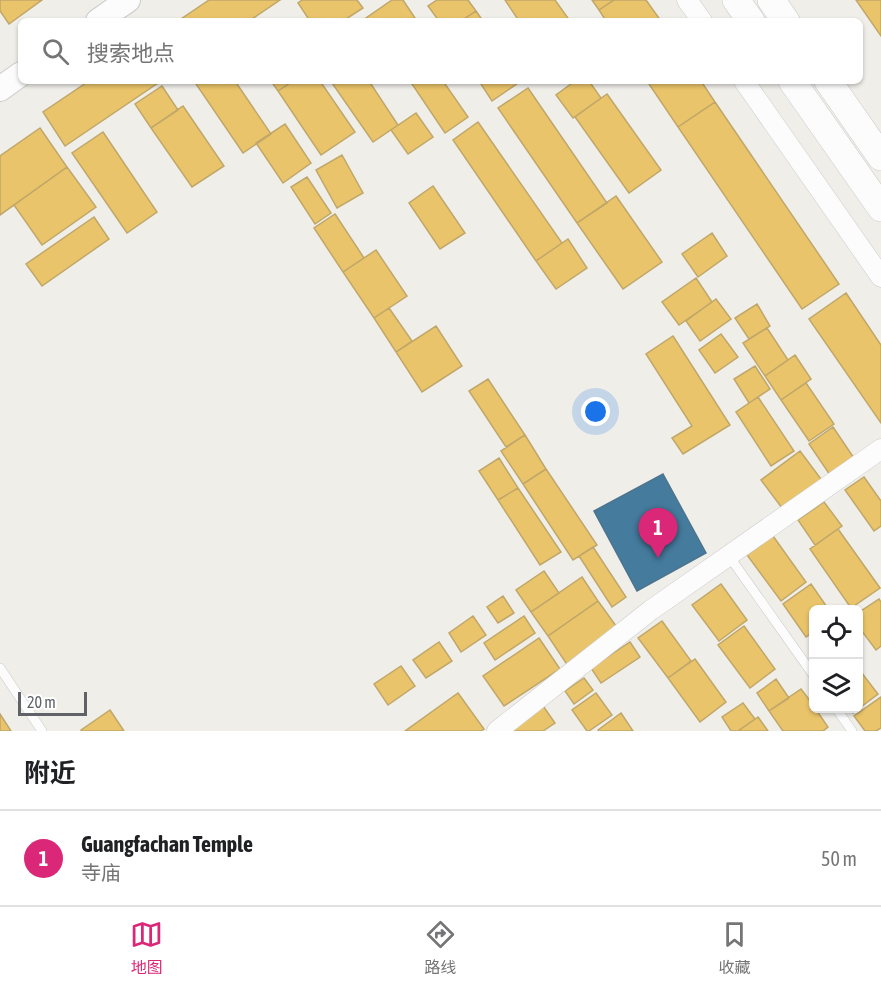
<!DOCTYPE html>
<html lang="zh">
<head>
<meta charset="utf-8">
<style>
	:root { --surface:#fff; --page:#f2f2f2; --text:#202124; --muted:#757577; --line:#e0e0e0; --accent:#db2777 }
	body { margin:0; font-family:"Asap Condensed","Noto Sans SC",sans-serif; background:var(--page); color:var(--text) }
	.controls { position:absolute; right:18px; bottom:18px; display:grid; overflow:hidden; border-radius:9px; box-shadow:0 2px 4px #0004 }
	.controls button { width:54px; height:54px; display:grid; place-items:center; padding:0; border:0; border-bottom:2px solid var(--line); background:var(--surface); color:var(--text); font:30px sans-serif }
	.scale { position:absolute; left:18px; bottom:15px; width:69px; box-sizing:border-box; padding-left:6px; border:3px solid #5f6368; border-top:0; font-size:16px; line-height:21px; white-space:nowrap; color:#5f6368; -webkit-text-stroke:4px #fff; paint-order:stroke }
	.you { position:absolute; left:596px; top:412px; width:21px; height:21px; margin:-15px; border:4px solid #fff; border-radius:50%; background:#1a73e8; box-shadow:0 0 0 9px #1a73e833 }
	.badge { display:grid; place-items:center; width:39px; height:39px; border-radius:50%; background:var(--accent); color:#fff; font-size:20px; font-weight:700 }
	.pin { position:absolute; translate:-50% -50px; filter:drop-shadow(0 2px 3px #0008) }
	.pin::after { content:''; position:absolute; top:32px; width:21px; height:18px; background:inherit; clip-path:polygon(0 0,100% 0,50% 100%) }
	.list { margin:0; padding:0; list-style:none }
	h2 { display:flex; justify-content:space-between; align-items:center; height:78px; margin:0; padding:0 24px; font-size:26px }
	h2 small { font-size:20px; font-weight:400; color:var(--muted) }
	.list li { display:grid; grid-template-columns:39px 1fr auto; gap:18px; align-items:center; box-sizing:border-box; height:96px; padding:0 24px; border-top:2px solid var(--line) }
	.list b { display:block; font-size:22px; white-space:nowrap }
	.list p { margin:0; font-size:20px; white-space:nowrap; color:var(--muted) }
	.list em { font-size:20px; font-style:normal; color:var(--muted) }
	.icon { flex:none; width:33px; height:33px; fill:none; stroke:currentColor; stroke-width:2; stroke-linecap:round; stroke-linejoin:round }
	.map { position:relative; flex:none; width:881px; height:731px; overflow:hidden }
	.search { position:absolute; background:var(--surface); box-shadow:0 2px 4px #0004; left:18px; right:18px; top:18px; height:66px; display:flex; align-items:center; gap:15px; box-sizing:border-box; padding:0 21px; border-radius:9px; color:var(--muted); font-size:22px }
	.sheet { height:174px; background:var(--surface) }
	nav { display:flex; justify-content:space-around; align-items:center; box-sizing:border-box; height:84px; border-top:2px solid var(--line); background:var(--surface); font-size:16px; color:var(--muted) }
	nav a { display:grid; justify-items:center; gap:3px }
	nav .on { color:var(--accent) }
	.map>svg:first-child { display:block }
	.homes { fill:#e9c46a; stroke:#c0a769; stroke-width:1.5 }
	.public { fill:#457b9d; stroke:#4d748d; stroke-width:1.5 }
	.lines { fill:none; stroke-linecap:round; stroke-linejoin:round }
	.service-casing { stroke:#cbcbca; stroke-width:10 }
	.minor-casing { stroke:#cbcbca; stroke-width:21 }
	.tertiary-casing { stroke:#cbcbca; stroke-width:26 }
	.secondary-casing { stroke:#cccccb; stroke-width:28 }
	.service { stroke:#fdfcfc; stroke-width:9 }
	.minor { stroke:#fdfcfc; stroke-width:20 }
	.tertiary { stroke:#fdfcfc; stroke-width:24 }
	.secondary { stroke:#fdfcfc; stroke-width:27 }
</style>
</head>
<body>
<div class="map">
<svg width="881" height="731" viewBox="0 0 881 731">
	<rect width="100%" height="100%" fill="#efeee9"/>
	<path class="homes" d="M0 0H42L9 24 0 11Z
		M209 0H280L249 21H178Z
		M302 0H357L363 8 343 21H310L298 3Z
		M392 0H403L417 21H368L366 18Z
		M437 0H468L476 11 461 21H439L428 6Z
		M505 0H555L570 21H519Z
		M592 0H614L599 10Z
		M614 0H646L661 21H606L599 10Z
		M856 0H881V36Z
		M476 11 483 21H461Z
		M89 81H161L65 146 43 112Z
		M194 81H235L271 134 243 153Z
		M271 81H293L278 91Z
		M293 81H320L355 132 321 155 278 91Z
		M335 81H369L398 125 373 142 332 83Z
		M410 81H443L468 117 445 133Z
		M479 81H521L492 101Z
		M575 81H589L601 98 573 118 556 95Z
		M647 81H701L715 102 678 127Z
		M162 86 178 110 151 128 135 104Z
		M528 88 607 203 577 223 498 108Z
		M607 94 661 170 629 193 575 117Z
		M715 102 839 284 802 309 678 127Z
		M183 106 224 166 192 187 151 128Z
		M416 113 433 137 408 154 391 130Z
		M478 122 562 243 536 261 453 140Z
		M285 124 311 163 283 183 256 143Z
		M40 128 67 167 0 215V156Z
		M103 132 157 212 127 233 72 153Z
		M342 155 363 193 337 208 316 170Z
		M67 167 96 207 42 245 14 205Z
		M307 177 331 213 315 224 291 187Z
		M433 186 465 233 440 249 409 203Z
		M616 196 662 262 623 289 577 223Z
		M335 214 364 258 343 272 314 228Z
		M94 217 109 239 42 286 26 264Z
		M712 233 727 256 698 277 682 254Z
		M568 239 587 268 556 289 536 261Z
		M376 250 407 296 374 318 343 272Z
		M696 278 712 302 679 325 662 302Z
		M846 293 881 345V423L809 319Z
		M716 299 731 319 700 341 686 321Z
		M757 304 770 326 749 339 735 318Z
		M389 308 412 341 396 352 374 318Z
		M436 326 462 366 422 392 396 352Z
		M767 328 788 360 765 376 743 343Z
		M721 334 738 357 715 373 699 350Z
		M673 336 730 425 683 454 672 438 692 426 646 354Z
		M795 355 811 379 781 400 765 376Z
		M755 366 770 389 749 403 734 379Z
		M488 379 525 435 506 447 469 391Z
		M806 383 834 424 809 441 781 400Z
		M758 397 794 451 771 466 736 412Z
		M833 427 856 461 832 478 809 444Z
		M525 435 546 469 523 484 501 451Z
		M800 451 824 483 785 512 761 480Z
		M499 458 518 488 498 500 479 471Z
		M546 469 597 545 573 560 523 484Z
		M864 477 881 501V526L874 531 845 490Z
		M518 488 561 552 540 565 498 500Z
		M824 502 842 526 815 545 798 520Z
		M838 529 880 588 851 608 810 549Z
		M773 536 806 582 781 601 747 555Z
		M593 547 626 597 612 607 579 556Z
		M544 571 559 593 531 612 516 590Z
		M582 577 598 601 548 636 531 612Z
		M721 584 747 620 719 641 692 605Z
		M811 584 829 610H814V632L806 637 783 604Z
		M503 596 514 613 498 623 487 607Z
		M879 599 881 602V646L876 650 858 626V613Z
		M598 601 619 630 568 666 548 636Z
		M473 616 486 635 461 652 449 633Z
		M524 616 535 633 495 660 484 643Z
		M662 621 691 661 668 678 638 638Z
		M744 626 775 669 750 688 718 645Z
		M539 638 560 669 504 706 483 676Z
		M439 642 452 661 426 678 413 660Z
		M630 642 640 657 601 683 591 668Z
		M695 659 726 702 700 722 668 678Z
		M401 666 415 686 388 705 374 684Z
		M858 668 878 694 853 713 850 708H858Z
		M584 678 593 690 574 704 565 691Z
		M776 679 789 698 769 711 757 693Z
		M801 689 814 706V708H815L828 727 823 731H783L769 711Z
		M458 693 484 729 481 731H405Z
		M596 693 612 715 589 731H587L572 710Z
		M881 697V728L876 731H865L854 716Z
		M541 703 555 723 543 731H515L511 725Z
		M743 703 755 719 738 731H731L722 717Z
		M110 710 124 731H82L81 730Z
		M621 713 633 731H599L598 730Z
		M0 714 11 731H0Z
		M758 717 768 731H738L755 719Z"/>
	<path class="public" d="M663 474 706 553 637 591 594 511Z"/>
	<g class="lines">
		<g class="service-casing">
			<path id="service" d="M729 556 814 676
				M0 668 42 731
				M836 708 852 731"/>
		</g>
		<g class="minor-casing">
			<path id="minor" d="M687 0 702 21
				M744 81 881 277
				M497 731 651 610 881 449"/>
		</g>
		<g class="tertiary-casing">
			<path id="tertiary" d="M98 21 128 0
				M0 89 21 74"/>
		</g>
		<g class="secondary-casing">
			<path id="secondary" d="M736 0 751 21
				M771 0 786 21
				M792 81 881 208
				M828 81 881 157"/>
		</g>
		<use href="#service" class="service"/>
		<use href="#minor" class="minor"/>
		<use href="#tertiary" class="tertiary"/>
		<use href="#secondary" class="secondary"/>
	</g>
</svg>
<div class="controls">
<button><svg class="icon" aria-label="locate" viewBox="0 0 24 24"><circle cx="12" cy="12" r="6"/><path d="M12 2v4M12 18v4M2 12h4M18 12h4"/></svg></button>
<button><svg class="icon" aria-label="layers" viewBox="0 0 24 24"><path d="M12 4l9 5-9 5-9-5zM3 14l9 5 9-5"/></svg></button>
</div>
<div class="scale">20 m</div>
<div class="you"></div>
<div class="pin badge" style="left:658px;top:558px">1</div>
<div class="search"><svg class="icon" aria-label="search" viewBox="0 0 24 24"><circle cx="10" cy="10" r="6"/><path d="M15 15l6 6"/></svg>搜索地点</div>
</div>
<section class="sheet">
<h2>附近<small></small></h2>
<ul class="list">
<li><span class="badge">1</span><div><b>Guangfachan Temple</b><p>寺庙</p></div><em>50 m</em></li>
</ul>
</section>
<nav>
<a class="on"><svg class="icon" aria-label="map" viewBox="0 0 24 24"><path d="M3 6l6-2 6 2 6-2v14l-6 2-6-2-6 2zM9 4v14M15 6v14"/></svg>地图</a>
<a><svg class="icon" aria-label="directions" viewBox="0 0 24 24"><path d="M12 3l9 9-9 9-9-9zM9 14v-3h6M13 9l2 2-2 2"/></svg>路线</a>
<a><svg class="icon" aria-label="saved" viewBox="0 0 24 24"><path d="M7 4h10v16l-5-4-5 4z"/></svg>收藏</a>
</nav>
</body>
</html>
